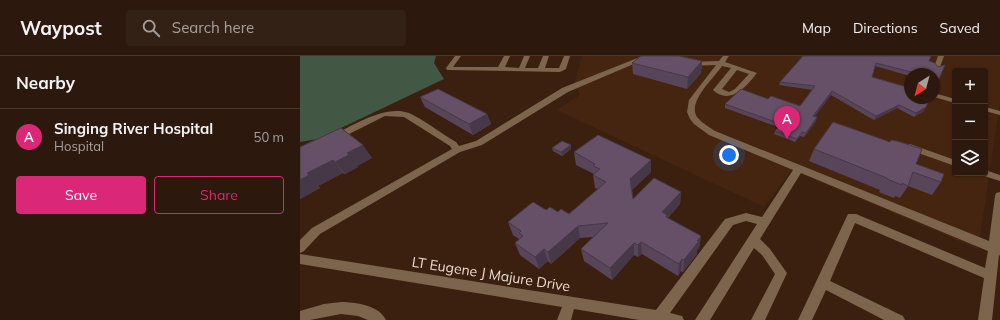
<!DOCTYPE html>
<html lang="en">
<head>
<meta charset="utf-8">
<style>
	:root { --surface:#2c180c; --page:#342115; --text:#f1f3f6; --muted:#a6a09d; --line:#48372d; --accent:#db2777 }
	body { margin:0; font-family:Mulish,sans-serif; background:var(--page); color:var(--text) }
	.controls { position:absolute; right:12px; top:12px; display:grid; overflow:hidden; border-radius:4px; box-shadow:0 1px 3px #0004 }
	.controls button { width:36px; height:36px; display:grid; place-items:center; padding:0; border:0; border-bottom:1px solid var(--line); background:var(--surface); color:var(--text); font:20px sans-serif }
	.compass { position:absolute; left:604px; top:12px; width:36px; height:36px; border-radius:50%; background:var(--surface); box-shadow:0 1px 3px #0004; rotate:216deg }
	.you { position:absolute; left:429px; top:99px; width:14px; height:14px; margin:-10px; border:3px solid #fff; border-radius:50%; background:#1a73e8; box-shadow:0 0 0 6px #1a73e833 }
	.badge { display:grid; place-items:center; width:26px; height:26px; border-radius:50%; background:var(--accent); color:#fff; font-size:13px; font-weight:700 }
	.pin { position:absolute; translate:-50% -33px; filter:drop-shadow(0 1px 2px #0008) }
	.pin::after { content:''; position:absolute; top:21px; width:14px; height:12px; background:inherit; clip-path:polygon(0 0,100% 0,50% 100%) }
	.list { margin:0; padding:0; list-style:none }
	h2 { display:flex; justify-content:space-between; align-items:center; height:52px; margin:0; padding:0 16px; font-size:17px }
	h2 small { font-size:13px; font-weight:400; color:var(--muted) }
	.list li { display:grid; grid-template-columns:26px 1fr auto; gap:12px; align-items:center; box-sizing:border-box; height:56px; padding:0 16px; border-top:1px solid var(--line) }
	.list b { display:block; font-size:15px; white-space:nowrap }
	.list p { margin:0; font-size:13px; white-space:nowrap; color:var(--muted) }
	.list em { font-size:13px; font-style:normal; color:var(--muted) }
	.actions { display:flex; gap:8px; padding:12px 16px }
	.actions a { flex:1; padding:9px 0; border:1px solid var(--accent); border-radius:4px; text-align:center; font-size:14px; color:var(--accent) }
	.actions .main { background:var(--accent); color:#fff }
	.icon { flex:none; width:22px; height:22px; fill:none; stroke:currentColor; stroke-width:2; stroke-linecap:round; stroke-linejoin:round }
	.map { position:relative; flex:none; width:700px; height:264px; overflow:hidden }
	header { display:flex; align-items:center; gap:24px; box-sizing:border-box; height:56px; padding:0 20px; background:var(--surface); border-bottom:1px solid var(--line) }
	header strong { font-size:19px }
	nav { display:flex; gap:22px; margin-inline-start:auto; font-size:14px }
	.search { width:280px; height:36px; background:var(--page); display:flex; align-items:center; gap:10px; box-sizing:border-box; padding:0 14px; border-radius:4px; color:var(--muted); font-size:15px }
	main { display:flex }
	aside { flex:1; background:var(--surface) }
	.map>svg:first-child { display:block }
	.built { fill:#462510; fill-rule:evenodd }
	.green { fill:#425744 }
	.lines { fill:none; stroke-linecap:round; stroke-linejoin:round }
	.minor { fill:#7d644d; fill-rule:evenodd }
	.wall { fill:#584559 }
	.shaded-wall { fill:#473848 }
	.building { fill:#665067; stroke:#473848 }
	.labels { text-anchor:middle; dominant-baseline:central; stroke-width:3.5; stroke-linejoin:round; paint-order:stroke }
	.near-street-label { font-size:14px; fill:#eddbd1; stroke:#3b2010 }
</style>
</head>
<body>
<header>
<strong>Waypost</strong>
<div class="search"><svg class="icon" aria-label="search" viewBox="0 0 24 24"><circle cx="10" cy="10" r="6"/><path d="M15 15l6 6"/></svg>Search here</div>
<nav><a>Map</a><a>Directions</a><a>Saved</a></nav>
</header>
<main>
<aside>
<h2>Nearby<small></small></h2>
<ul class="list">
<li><span class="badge">A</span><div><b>Singing River Hospital</b><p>Hospital</p></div><em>50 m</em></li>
</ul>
<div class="actions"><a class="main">Save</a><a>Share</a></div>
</aside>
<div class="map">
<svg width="700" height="264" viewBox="0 0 700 264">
	<rect width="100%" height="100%" fill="#3b2010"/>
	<path class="built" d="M282 0H700V46L678 193 492 114 464 151 257 54 280 39 275 26ZM655 15H685V117H655ZM610 18H634V42H610Z"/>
	<path class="green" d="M0 0H136L134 7 144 23 18 83 0 86Z"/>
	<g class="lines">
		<path class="minor" d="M155 0H161L153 11H198L204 0H210L205 11 219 12 224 0H230L225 12H238L243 0H249L245 12H259L264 0H270L266 13 260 16 147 14 146 12Z
			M347 0 350 2 349 3 343 4 268 36 182 89 160 96 20 178 4 195 0 197V184L12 172 152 93 150 90 104 61 85 60 37 84H31L30 82 31 80C52 70 85 48 109 57 123 63 142 78 156 86L159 90 176 85 262 32 340 1Z
			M423 0H429L425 6 457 17C447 30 430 50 413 34L431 12 422 10C414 22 387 46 397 61 402 67 409 71 415 75L689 185 695 140 696 137 700 136V200L699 199 692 264H678L684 222 555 167 530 225 603 260 605 264H584L526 234 512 264H498L548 158H556L685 212 688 195 501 117 460 183 470 193 487 217 465 264H451L475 218 462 199 454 192 410 264H395L457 168 446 165 433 169 370 257 382 260 384 264H339L274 253 271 264H257L262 251 0 208V198L356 254 425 163 446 157 462 161 493 114 409 79 394 68 390 63 387 56 389 44 416 9 389 10 386 8 389 6 419 5ZM437 14 449 18 435 33 429 36 422 33Z
			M638 0H644L640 11 637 13 634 11Z
			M634 37 655 43V47L634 41Z
			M685 51 700 55V59L685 55Z
			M610 88 655 104V110L607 93 606 91 607 89Z
			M685 114 700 119V125L681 119 679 117H685Z
			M41 246C55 246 79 249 86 264H68L58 260 41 258 10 264H0V255L24 248Z"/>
	</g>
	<path class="wall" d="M503 0 629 5 639 23 637 27 634 26V18H610V20L575 10 572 21 624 55 614 61 597 52 574 64 531 39 515 60 516 65 504 81 500 80 495 86 474 78 475 75 478 71 425 52V48L468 43 500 50 513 34 479 29 480 26Z
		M402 5 401 17 387 33 333 18 332 7Z
		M120 41 187 58 191 68 173 79 125 51Z
		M0 91 72 102 57 110 58 111 45 118 43 117 18 130 20 132 0 143Z
		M252 92 271 93 262 100 253 95Z
		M514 93 616 108 641 126 632 139 608 130 600 142 595 140 594 142 579 136 580 134 509 105Z
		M274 96 351 104V116L332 134 333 143 381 136 380 148 368 162 401 180 399 192 397 194V198L383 216 381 215 378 220 342 198 338 201 334 199 312 224 284 205 281 193 293 181 280 182 251 208 248 205 239 213 220 199 215 187 219 183 213 179 208 166 246 154 258 156 269 158 298 133 295 132 293 119 294 118 276 109Z"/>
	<path class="shaded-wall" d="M402 5 401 17 387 33 388 21Z
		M532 35 531 39 512 64 513 60Z
		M599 49 597 52 574 64 576 60Z
		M626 51 624 55 614 61 616 57Z
		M187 58 191 68 173 79 169 68Z
		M517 61 516 65 504 81 506 77Z
		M63 89 72 102 57 110 58 111 45 118 35 106 47 97Z
		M271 89V93L262 100 261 96Z
		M33 104 43 117 18 130 20 132 0 143V124L7 117Z
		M351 104V116L331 135 330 123Z
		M381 136 380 148 367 163 362 156Z
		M278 170 280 182 251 208 248 196Z
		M401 180 399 192 397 194V198L383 216 384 204Z
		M341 186 342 198 338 201V189Z
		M334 187V199L312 224 310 212Z
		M244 193 248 205 239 213 235 201Z
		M382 203 381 215 378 220 379 208Z"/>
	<path class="building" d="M341 0H379L402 5 388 21 332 7Z
		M503 0H631L629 5 635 7 638 11 645 9 639 23 634 22V18H619L576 7 572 21 610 32V42H630L626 51 616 57 599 49 576 60 532 35 513 60 517 61 506 77 502 76 497 83 475 75 481 68 425 48 441 33 468 43 471 40 500 50 515 30 480 26Z
		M138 33 187 58 169 68 120 41Z
		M533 66 590 86 591 84 597 85 622 93 616 108 644 118 641 126 613 116 608 130 602 127V129L587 123V122L514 93Z
		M41 72 63 89 47 97 49 99 35 106 33 104 7 117 9 119 0 124V91Z
		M298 79 351 104 330 123 333 143 354 122 381 136 362 156 367 159 366 161 401 180 397 185H399L384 204 382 203 379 208 341 186 338 189 334 187 310 212 281 193 308 167 278 170 248 196 244 193 235 201 215 187 223 180 219 177 221 175 208 166 233 146 246 154 250 151 258 156 261 153 269 158 306 126 293 119 300 113 293 110 295 108 274 96Z
		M262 85 271 89 261 96 252 92Z"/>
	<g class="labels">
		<g class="near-street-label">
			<text transform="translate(191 218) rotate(9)">LT Eugene J Majure Drive</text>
		</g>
	</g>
</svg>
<div class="controls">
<button>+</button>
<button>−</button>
<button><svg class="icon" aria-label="layers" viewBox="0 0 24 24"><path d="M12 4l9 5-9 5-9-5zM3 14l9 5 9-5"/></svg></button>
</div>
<svg class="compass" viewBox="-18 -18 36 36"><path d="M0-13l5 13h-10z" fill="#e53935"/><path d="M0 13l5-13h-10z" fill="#a6a09d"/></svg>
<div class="you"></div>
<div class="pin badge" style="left:487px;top:83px">A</div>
</div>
</main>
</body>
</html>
